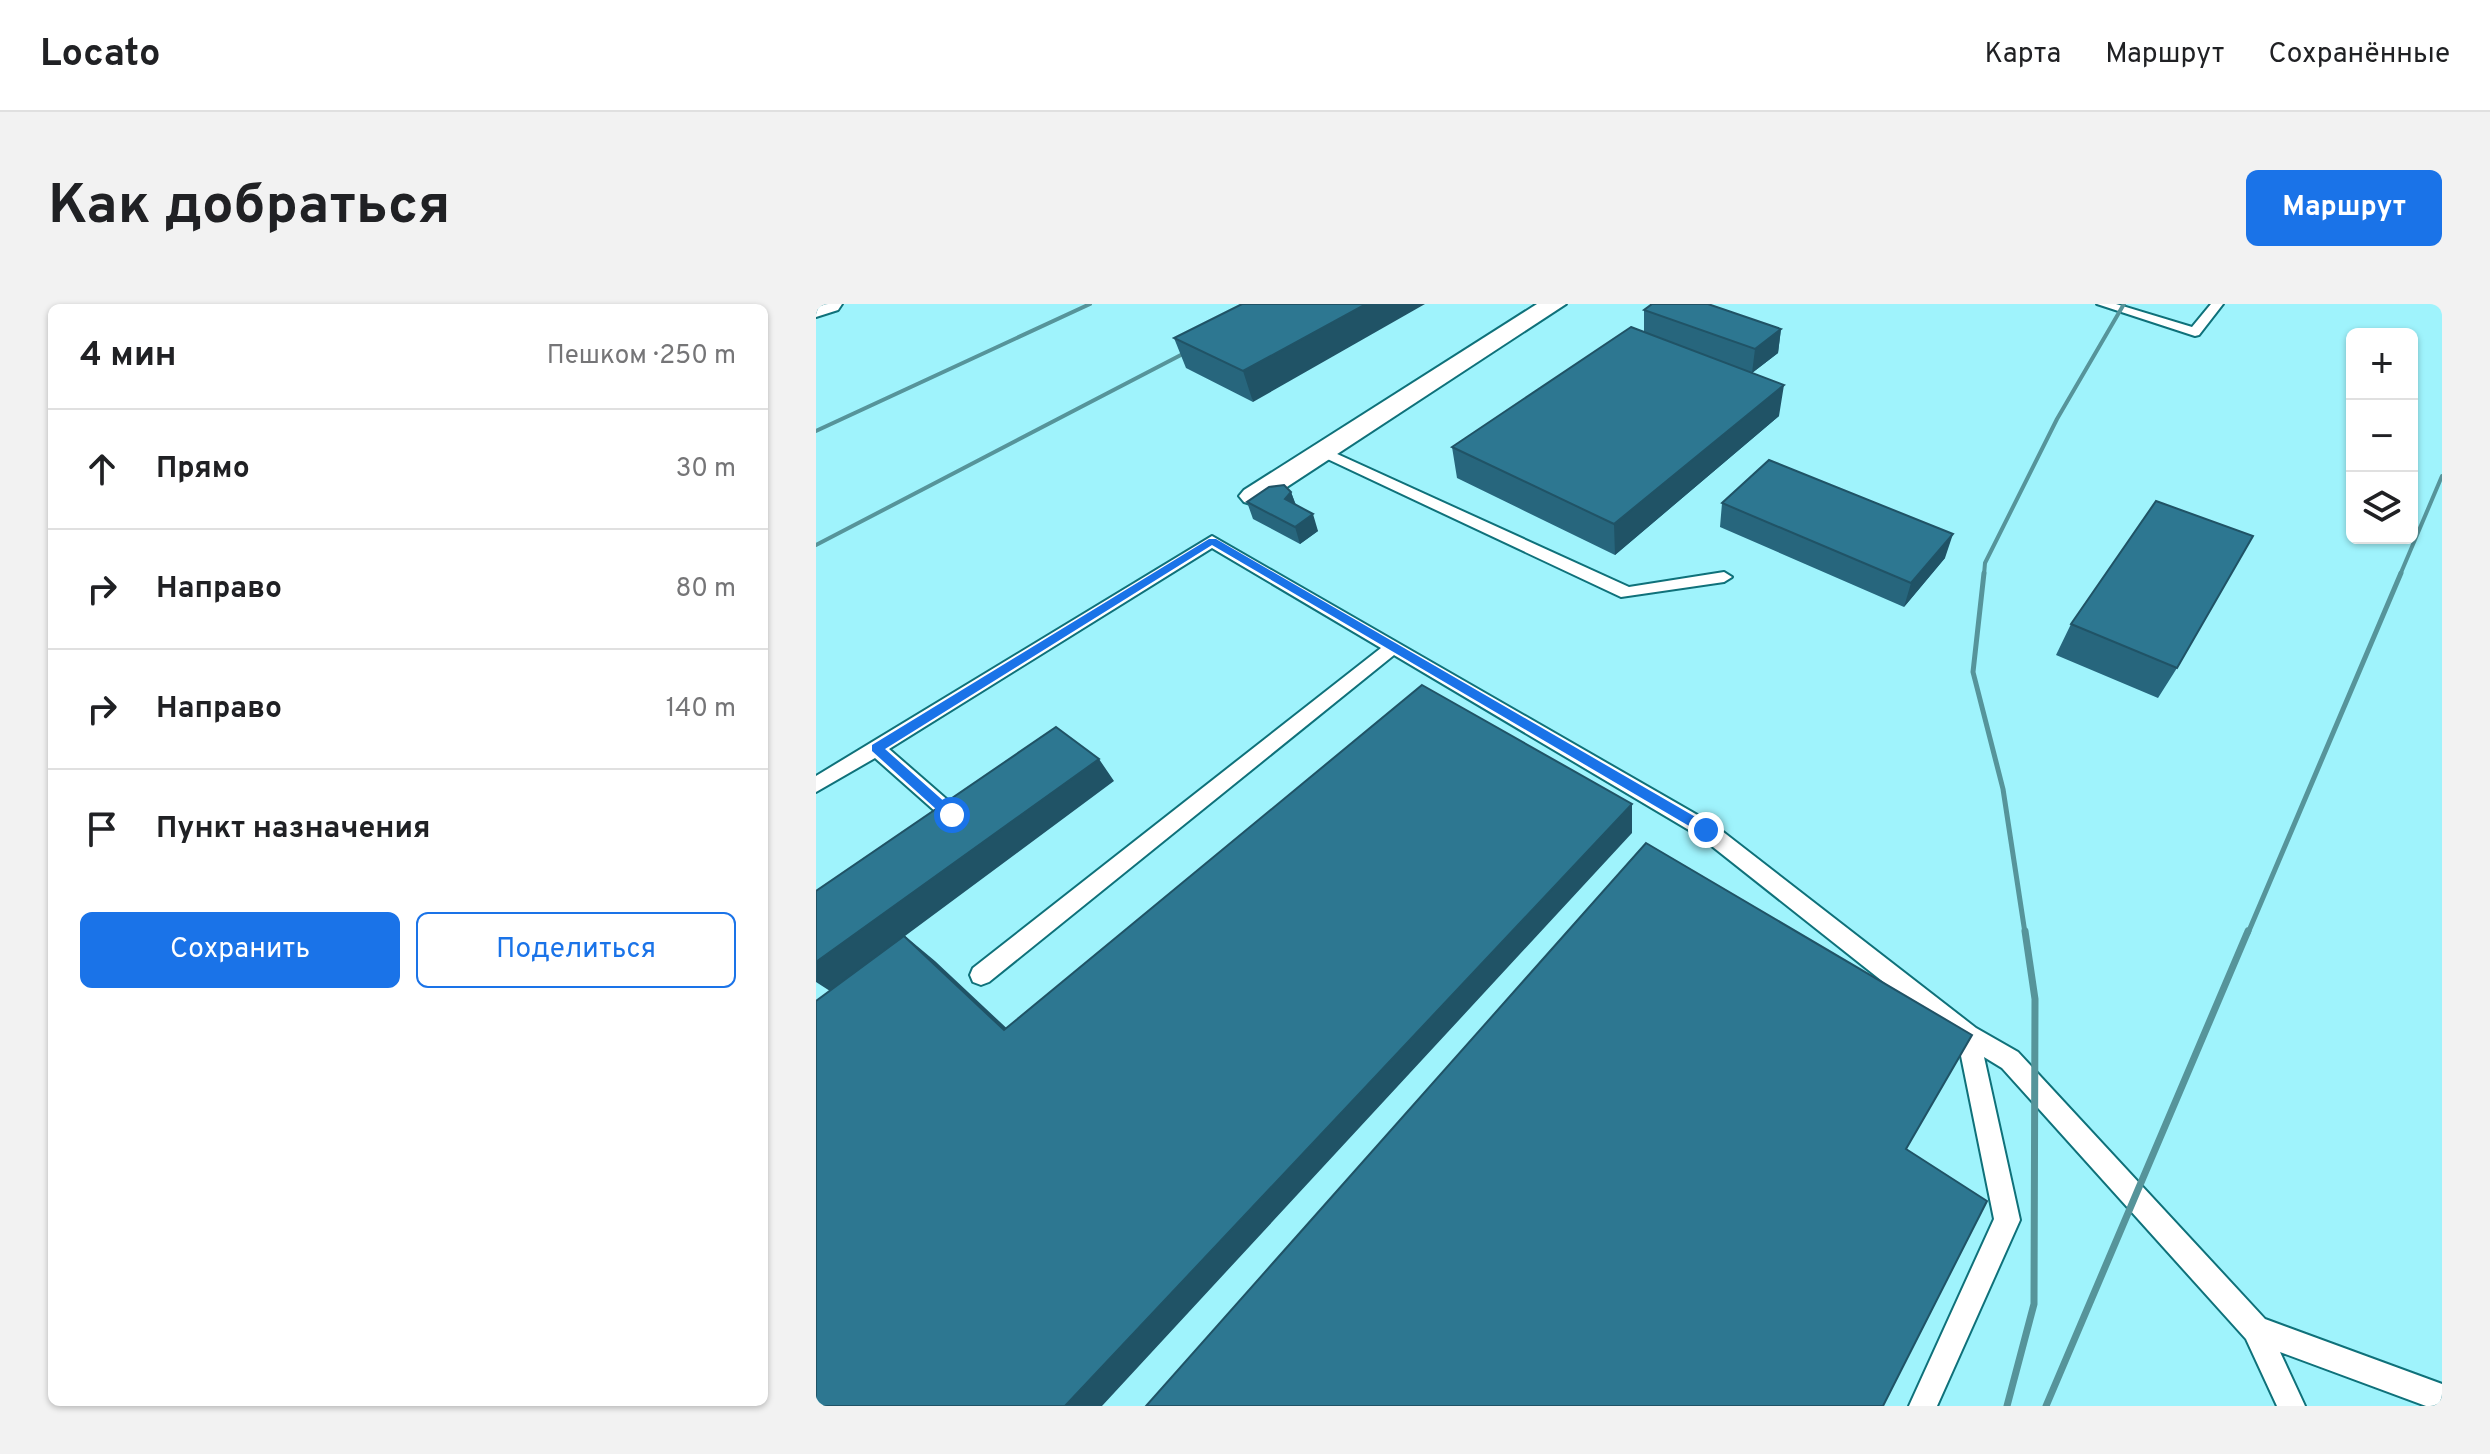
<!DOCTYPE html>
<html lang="ru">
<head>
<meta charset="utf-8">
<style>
	:root { --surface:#fff; --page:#f2f2f2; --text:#202124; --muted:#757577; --line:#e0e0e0; --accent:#1a73e8 }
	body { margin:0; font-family:Overpass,sans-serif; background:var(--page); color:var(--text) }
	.controls { position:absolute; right:24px; top:24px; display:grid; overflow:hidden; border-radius:12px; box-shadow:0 2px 6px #0004 }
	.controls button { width:72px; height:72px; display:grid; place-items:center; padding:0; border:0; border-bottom:2px solid var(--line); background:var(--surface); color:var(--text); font:40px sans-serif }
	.stop { position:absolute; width:24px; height:24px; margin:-18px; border:6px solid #1a73e8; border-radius:50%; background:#fff }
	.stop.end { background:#1a73e8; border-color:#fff; box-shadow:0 2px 8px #0008 }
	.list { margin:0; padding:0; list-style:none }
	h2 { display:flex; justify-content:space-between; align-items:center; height:104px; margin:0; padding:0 32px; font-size:34px }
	h2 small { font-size:26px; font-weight:400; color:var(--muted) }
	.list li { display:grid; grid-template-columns:52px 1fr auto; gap:24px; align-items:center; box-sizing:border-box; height:120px; padding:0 32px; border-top:2px solid var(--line) }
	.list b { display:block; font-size:30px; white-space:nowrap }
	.list em { font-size:26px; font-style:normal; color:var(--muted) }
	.actions { display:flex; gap:16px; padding:24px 32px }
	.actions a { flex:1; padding:18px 0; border:2px solid var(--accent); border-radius:12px; text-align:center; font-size:28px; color:var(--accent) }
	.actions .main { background:var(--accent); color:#fff }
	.icon { flex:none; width:44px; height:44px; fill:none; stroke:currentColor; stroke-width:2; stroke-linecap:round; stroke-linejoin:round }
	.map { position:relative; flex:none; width:1626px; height:1102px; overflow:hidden; border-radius:12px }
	header { display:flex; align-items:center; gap:48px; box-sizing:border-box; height:112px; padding:0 40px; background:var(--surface); border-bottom:2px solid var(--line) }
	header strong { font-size:38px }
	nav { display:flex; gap:44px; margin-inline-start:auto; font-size:28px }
	.intro { display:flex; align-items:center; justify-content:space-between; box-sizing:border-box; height:192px; padding:0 48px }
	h1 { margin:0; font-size:56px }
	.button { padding:20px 36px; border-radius:12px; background:var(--accent); color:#fff; font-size:28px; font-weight:700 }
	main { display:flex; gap:48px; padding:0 48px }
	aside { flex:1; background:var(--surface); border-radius:12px; box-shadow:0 2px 6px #0004 }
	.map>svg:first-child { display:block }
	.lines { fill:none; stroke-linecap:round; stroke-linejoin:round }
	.service-casing { stroke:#0f717a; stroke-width:4 }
	.minor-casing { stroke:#0f717a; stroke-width:4 }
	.tertiary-casing { stroke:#0f717a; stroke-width:4 }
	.service { fill:#fff; fill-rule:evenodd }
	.minor { fill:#fff; fill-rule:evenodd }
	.tertiary { fill:#fff; fill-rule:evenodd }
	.rail-far2 { stroke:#56949a; stroke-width:4 }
	.rail-far1 { stroke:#56949a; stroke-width:5 }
	.rail { stroke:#56949a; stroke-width:7 }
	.wall { fill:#27667d }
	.shaded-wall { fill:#205366 }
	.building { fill:#2d7791; stroke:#205366; stroke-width:2 }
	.route { fill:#1a73e8 }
</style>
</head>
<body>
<header>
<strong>Locato</strong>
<nav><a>Карта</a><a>Маршрут</a><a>Сохранённые</a></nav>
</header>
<div class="intro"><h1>Как добраться</h1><a class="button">Маршрут</a></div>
<main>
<aside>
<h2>4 мин<small>Пешком · 250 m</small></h2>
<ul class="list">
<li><svg class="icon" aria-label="ahead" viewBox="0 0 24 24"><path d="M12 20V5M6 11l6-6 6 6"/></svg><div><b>Прямо</b></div><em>30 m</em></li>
<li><svg class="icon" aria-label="right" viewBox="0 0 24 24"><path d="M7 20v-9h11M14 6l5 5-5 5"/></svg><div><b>Направо</b></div><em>80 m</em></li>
<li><svg class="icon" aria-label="right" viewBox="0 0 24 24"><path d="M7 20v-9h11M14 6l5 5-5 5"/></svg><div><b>Направо</b></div><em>140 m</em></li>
<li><svg class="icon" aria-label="arrive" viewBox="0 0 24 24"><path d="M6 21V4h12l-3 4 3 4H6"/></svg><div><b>Пункт назначения</b></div></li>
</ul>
<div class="actions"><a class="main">Сохранить</a><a>Поделиться</a></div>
</aside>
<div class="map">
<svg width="1626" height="1102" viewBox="0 0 1626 1102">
	<rect width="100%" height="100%" fill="#9ff3fc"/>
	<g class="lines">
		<g class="service-casing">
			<path id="service" d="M1281 0H1300L1376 23 1395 0H1407L1383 31 1379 32Z
				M508 144 813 283 908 268 916 273 908 278 805 293 503 151 501 148Z
				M396 232 897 520 1160 724 1202 748 1449 1015 1626 1080V1102H1610L1464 1048 1489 1102H1461L1430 1035 1186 764 1168 753 1204 916 1121 1102H1093L1178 915 1142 737 883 532 578 351 173 678 165 681 157 678 154 671 157 664 565 344 396 244 73 445 143 506 146 511 143 516H129L59 454 0 488V472Z"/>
		</g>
		<g class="minor-casing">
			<path id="minor" d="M721 0H750L448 198 438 201 428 198 423 192 428 186Z"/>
		</g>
		<g class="tertiary-casing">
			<path id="tertiary" d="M0 0H26L22 6 0 13Z"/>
		</g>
		<use href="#service" class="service"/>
		<use href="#minor" class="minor"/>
		<use href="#tertiary" class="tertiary"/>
		<path class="rail-far2" d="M0 127 274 0
			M0 241 386 40
			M1168 271 1169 259 1241 115 1308 0
			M1584 271 1626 172"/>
		<path class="rail-far1" d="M1168 269 1157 368 1187 485 1209 629
			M1432 629 1585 269"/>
		<path class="rail" d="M1191 1102 1218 1000 1219 695 1209 627
			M1230 1102 1432 627"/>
	</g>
	<path class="wall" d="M426 0 437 98 370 64 358 34Z
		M828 6 965 25 962 49 936 69 963 112 799 251 641 174 636 143 828 28Z
		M475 188 480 201 502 227 484 240 437 215 431 198Z
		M906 199 1129 254 1088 303 904 223Z
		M1255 320 1361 364 1342 394 1240 351Z"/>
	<path class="shaded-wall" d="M550 0H609L437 98 427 67Z
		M965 25 962 49 936 69 939 45Z
		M968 81 963 112 799 251 798 220Z
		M475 188 481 205 469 195Z
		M497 210 502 227 484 240 479 223Z
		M1137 230 1129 254 1088 303 1095 279Z
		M283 455 298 477 89 632 119 657 216 748 188 726 14 687 0 678V658Z
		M816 500V529L286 1102H249Z"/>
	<path class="building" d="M426 0H550L427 67 358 34Z
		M836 0H892L965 25 939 45 828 6Z
		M815 23 968 81 798 220 636 143Z
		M953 156 1137 230 1095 279 906 199Z
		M468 181 475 188 469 195 497 210 479 223 431 198 453 183Z
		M1340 197 1437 232 1361 364 1255 320Z
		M606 381 816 500 249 1102H0V697L88 632 188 726Z
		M240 423 283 455 0 658V587Z
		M830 539 1156 731 1090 845 1171 897 1067 1102H330Z"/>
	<path class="route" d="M393 235H400L895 522V529H885L396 241 69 445 140 508V515H131L56 447V441Z"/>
</svg>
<div class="controls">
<button>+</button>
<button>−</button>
<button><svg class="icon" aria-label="layers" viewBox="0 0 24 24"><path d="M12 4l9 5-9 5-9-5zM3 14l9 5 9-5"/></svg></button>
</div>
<div class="stop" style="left:136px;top:511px"></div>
<div class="stop end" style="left:890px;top:526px"></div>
</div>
</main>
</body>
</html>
